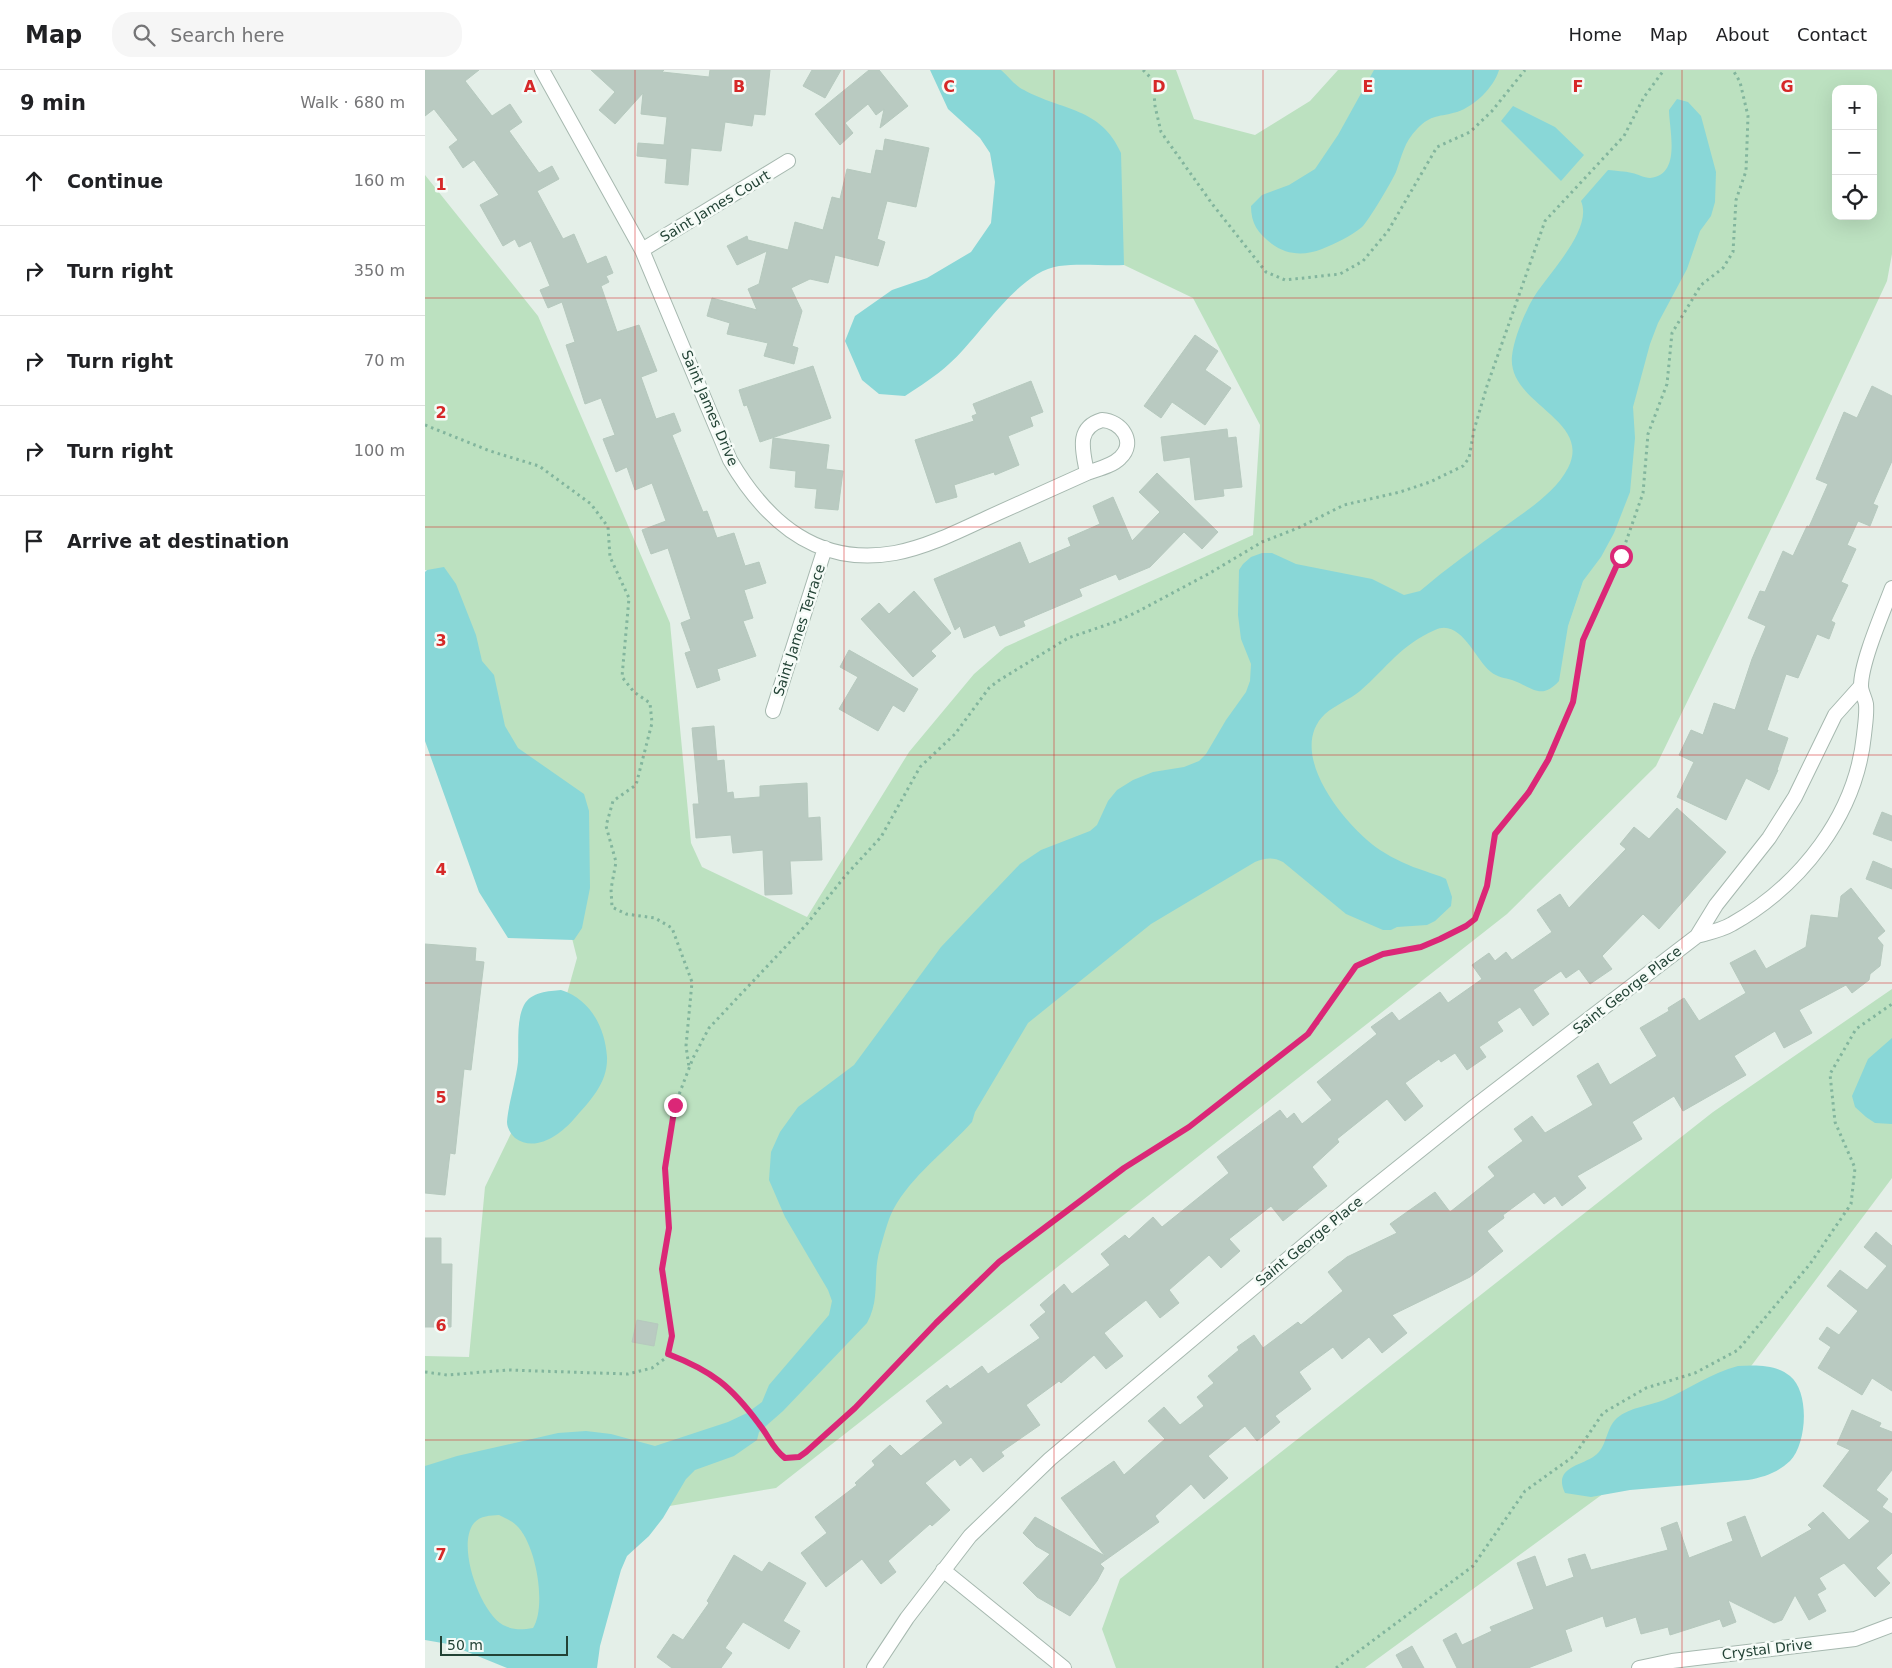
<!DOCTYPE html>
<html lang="en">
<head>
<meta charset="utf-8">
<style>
	:root { --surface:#fff; --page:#f6f6f6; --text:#202124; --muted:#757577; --line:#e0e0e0 }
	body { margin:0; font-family:"DejaVu Sans",sans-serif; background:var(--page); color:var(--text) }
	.controls { position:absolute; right:15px; top:15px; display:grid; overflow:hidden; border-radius:10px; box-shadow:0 5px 20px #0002 }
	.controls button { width:45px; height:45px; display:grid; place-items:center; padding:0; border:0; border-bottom:1px solid var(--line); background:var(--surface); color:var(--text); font:25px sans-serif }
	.scale { position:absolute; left:15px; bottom:12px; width:128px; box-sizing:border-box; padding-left:5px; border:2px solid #224235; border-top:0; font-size:14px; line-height:18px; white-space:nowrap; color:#224235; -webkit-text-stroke:4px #f5fbf7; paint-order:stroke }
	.stop { position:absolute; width:15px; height:15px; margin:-11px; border:4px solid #db2777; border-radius:50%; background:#fff }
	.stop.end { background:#db2777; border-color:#fff; box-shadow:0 1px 5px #0008 }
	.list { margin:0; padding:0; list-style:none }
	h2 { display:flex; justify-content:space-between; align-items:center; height:65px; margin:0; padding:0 20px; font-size:21px }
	h2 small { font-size:16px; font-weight:400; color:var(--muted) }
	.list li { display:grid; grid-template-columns:32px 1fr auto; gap:15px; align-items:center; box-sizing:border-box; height:90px; padding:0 20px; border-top:1px solid var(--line) }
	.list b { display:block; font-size:19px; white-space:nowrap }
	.list em { font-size:16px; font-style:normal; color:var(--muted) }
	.icon { flex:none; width:28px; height:28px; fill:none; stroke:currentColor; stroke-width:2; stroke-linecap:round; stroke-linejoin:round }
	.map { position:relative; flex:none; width:1467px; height:1598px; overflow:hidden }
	header { display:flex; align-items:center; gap:30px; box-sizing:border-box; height:70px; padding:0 25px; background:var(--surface); border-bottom:1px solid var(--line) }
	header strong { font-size:24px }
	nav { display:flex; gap:28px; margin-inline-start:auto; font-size:18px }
	.search { width:350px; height:45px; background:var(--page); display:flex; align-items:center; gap:12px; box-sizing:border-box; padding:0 18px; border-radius:20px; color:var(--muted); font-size:19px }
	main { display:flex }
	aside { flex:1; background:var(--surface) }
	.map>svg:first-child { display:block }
	.green { fill:#bce1c0; fill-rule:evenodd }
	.water { fill:#89d7d7; fill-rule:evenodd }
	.building { fill:#b9cac1; stroke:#b6c9be }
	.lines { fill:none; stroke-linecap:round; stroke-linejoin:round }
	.street-casing { stroke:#a6b8af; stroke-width:16 }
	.path { stroke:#82b59d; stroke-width:3; stroke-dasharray:2.5 4; stroke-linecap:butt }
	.street { stroke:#fff; stroke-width:14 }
	.route { stroke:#db2777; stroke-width:6 }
	.grid { fill:none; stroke:#d62828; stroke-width:1; stroke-opacity:0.55 }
	.labels { text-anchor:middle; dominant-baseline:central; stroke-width:5; stroke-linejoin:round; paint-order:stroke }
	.street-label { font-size:14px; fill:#224235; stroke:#f5fbf7 }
	.grid-label { font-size:16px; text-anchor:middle; font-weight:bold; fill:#d62828; stroke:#f5fbf7; stroke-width:5; stroke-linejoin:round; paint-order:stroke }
</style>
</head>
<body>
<header>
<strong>Map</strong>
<div class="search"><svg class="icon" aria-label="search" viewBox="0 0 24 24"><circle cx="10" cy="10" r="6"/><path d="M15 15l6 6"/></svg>Search here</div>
<nav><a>Home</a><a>Map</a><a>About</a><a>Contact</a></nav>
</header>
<main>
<aside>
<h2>9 min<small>Walk · 680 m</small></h2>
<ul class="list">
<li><svg class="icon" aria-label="ahead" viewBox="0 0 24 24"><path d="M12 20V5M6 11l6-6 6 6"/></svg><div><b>Continue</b></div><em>160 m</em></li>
<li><svg class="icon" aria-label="right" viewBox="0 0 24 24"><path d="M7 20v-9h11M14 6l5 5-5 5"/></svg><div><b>Turn right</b></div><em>350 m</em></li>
<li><svg class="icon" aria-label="right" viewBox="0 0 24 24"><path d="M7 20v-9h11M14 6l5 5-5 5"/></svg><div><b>Turn right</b></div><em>70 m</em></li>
<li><svg class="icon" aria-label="right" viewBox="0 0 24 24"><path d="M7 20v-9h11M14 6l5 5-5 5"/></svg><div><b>Turn right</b></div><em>100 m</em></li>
<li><svg class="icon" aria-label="arrive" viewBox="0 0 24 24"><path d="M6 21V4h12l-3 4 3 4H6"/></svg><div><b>Arrive at destination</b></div></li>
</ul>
</aside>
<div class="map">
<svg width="1467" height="1598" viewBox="0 0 1467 1598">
	<rect width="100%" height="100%" fill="#e4efe8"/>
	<path class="green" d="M538 0H751L769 49 830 65 885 31 913 0H1467V184L1462 211 1363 424 1231 696 1082 844 351 1418 221 1440 97 1573 0 1560V1286L44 1287 60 1117 126 981 152 888 113 734 4 500H0V105L113 246 245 553 266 773 277 797 382 847 484 682 549 604 580 577 828 465 835 355 768 228 699 195 631 101ZM1411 19H1448V146H1411Z
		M1467 919V1108L1294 1339 940 1598H691L677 1559 695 1509 1288 1042Z"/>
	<path class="water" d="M505 0H576C583 6 590 16 599 20 637 41 676 37 696 83L699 195C678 196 655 193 634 196 592 202 555 267 524 294 511 306 495 316 480 326L454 324 437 310 420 271 430 246 467 220 502 208 546 182 566 153 570 112 565 83 555 68 523 39Z
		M949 0H1074C1069 17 1050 36 1032 42 1015 47 1006 44 992 59 979 72 977 86 971 102 967 111 943 152 937 157 925 167 911 173 897 179 879 186 862 185 847 174 833 163 826 154 826 136L837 125 864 115 890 99 913 65Z
		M1252 29 1263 32 1276 46 1291 102 1290 132 1286 146 1275 161 1262 199 1233 253 1225 274 1208 337 1210 368 1205 422 1189 463 1176 487 1158 511 1143 556 1134 611C1116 631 1107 617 1087 610 1080 608 1072 607 1066 602 1050 590 1036 548 1010 560 974 576 963 597 935 621 924 630 910 635 900 644 859 683 922 758 955 780 969 789 984 796 1000 801 1007 804 1014 805 1021 809L1027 827 1026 836 1010 851 1002 855 972 857 966 860H958L921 844 858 792C848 787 840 788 830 792L726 854 603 953 550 1042 547 1052C522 1080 486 1106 468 1140 462 1152 459 1166 455 1179 447 1205 456 1228 442 1253L358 1341 334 1362 332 1370 309 1386 270 1400 261 1409 238 1448 224 1466 202 1486 196 1500 175 1576 172 1598H82L23 1574 0 1570V1396L32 1386 133 1363 161 1361 186 1364 230 1376 303 1352 322 1343 337 1332 344 1315 404 1245 407 1231 403 1220 360 1147 344 1110 346 1082 355 1062 373 1037 429 995 516 877 595 794 616 780 665 761 672 755 683 731 692 720 708 710 728 702 759 697 774 691 781 684 801 650 821 622 825 611 826 594 816 569 813 545 814 500 818 494 826 487 837 483H847L871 494 947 509 979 525 995 521C1022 498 1051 477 1079 457 1101 441 1130 423 1143 398 1168 349 1082 334 1087 286 1089 269 1098 247 1106 232 1119 207 1169 161 1156 131L1183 100C1191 101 1199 101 1207 103 1213 104 1219 108 1225 108 1257 105 1244 59 1244 40ZM74 1445C80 1448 87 1451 91 1455 111 1473 122 1536 108 1558 96 1560 88 1560 78 1555 55 1542 31 1475 49 1453 56 1445 65 1446 74 1445Z
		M1088 36 1130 57 1159 85 1136 111 1076 51Z
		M19 497 31 514 51 565 57 591 69 605 80 656 93 678 159 724 164 741 165 818 157 858 149 870 83 868 54 822 0 671V502L2 500Z
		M136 920C165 929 180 957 182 987 183 1013 165 1031 149 1049 135 1065 110 1083 90 1068 86 1064 82 1058 82 1052 83 1036 91 1010 93 992 94 974 91 951 99 935 106 922 124 921 136 920Z
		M1467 968V1054L1450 1053 1441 1047 1430 1037 1427 1026 1443 989Z
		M1313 1296C1330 1295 1350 1294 1365 1306 1385 1322 1382 1374 1365 1391 1352 1403 1339 1407 1323 1410L1205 1420 1166 1427 1140 1423C1127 1396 1159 1396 1172 1384 1182 1375 1181 1358 1192 1348 1205 1337 1224 1336 1239 1330 1264 1319 1286 1303 1313 1296Z"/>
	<path class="building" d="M0 0H54L40 11 67 46 85 34 97 52 84 61 114 103 127 96 134 109 112 121 138 169 149 164 162 194 181 186 188 203 181 206 184 212 176 216 192 262 214 255 232 301 216 307 231 349 249 343 256 361 247 365 278 442 282 441 292 468 309 463 320 496 334 492 341 513 319 520 328 548 318 551 331 586 292 599 295 610 272 618 260 583 266 581 256 553 266 549 243 478 226 484 217 460 241 451 227 413 210 420 202 397 191 402 178 369 190 365 176 328 160 334 141 275 150 272 137 232 123 238 115 220 125 216 106 171 94 177 90 169 78 176 55 135 74 125 49 90 38 98 24 77 33 70 9 39 0 46Z
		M166 0H239L237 2 284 7 285 0H345L340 45 329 44 327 56 300 52 296 81 266 78 263 115 240 113 242 89 212 86 213 73 239 75 242 47 216 44 218 23 190 54 174 40 190 22Z
		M387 0H416L400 28 378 16Z
		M444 0H454L483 36 455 58 459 39 451 45 443 34 420 53 428 63 415 75 390 44Z
		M460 69 504 78 491 137 462 131 452 169 460 172 453 196 410 185 403 213 385 209 366 218 377 241 367 276 373 278 369 294 339 286 343 273 302 264 305 253 282 246 287 228 332 240 323 219 334 214 342 181 312 195 302 176 322 166 323 170 363 180 370 152 398 160 407 127 415 129 422 99 446 104 451 80 458 81Z
		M770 265 793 281 780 300 806 318 780 355 747 332 736 348 719 336Z
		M388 296 406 348 335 372 322 335 319 336 314 320Z
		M606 311 618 342 605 347 608 356 583 366 594 395 570 405 569 402 529 415 532 427 511 433 490 370 549 351 547 346 552 344 548 334Z
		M1447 316 1467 326V391L1448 434 1453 436 1445 456 1433 451 1422 475 1431 479 1416 512 1423 515 1406 551 1410 553 1404 569 1392 564 1373 608 1361 604 1342 660 1363 668 1352 700H1353L1344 720 1321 708 1301 750 1252 727 1269 692 1254 685 1266 660 1278 665 1289 633 1310 640 1327 589 1341 556 1323 548 1335 521 1340 522 1358 481 1368 486 1382 456 1384 457 1403 414 1391 409 1419 342 1432 348Z
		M802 359 803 368 811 367 817 417 798 419 799 426 770 430 765 387 739 391 736 367Z
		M348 368 404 375 401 399 418 401 413 440 390 438 392 419 370 417 371 401 345 398Z
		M732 403 793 462 777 479 759 462 725 497 694 510 691 504 654 519 657 526 598 551 600 556 575 566 570 555 539 568 535 556 530 560 509 509 595 472 604 494 646 476 643 468 675 454 668 436 688 427 707 471 735 442 714 422Z
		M489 521 526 563 506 581 511 586 488 607 436 549 454 533 464 544Z
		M424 580 493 619 479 642 468 635 453 661 414 639 433 607 415 597Z
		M289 656 292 691 299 690 302 723 308 722 309 729 335 727V716L382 713 383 748 395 747 397 790 365 791 367 824 340 825 338 780 308 783 306 765 271 768 268 734H274L267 658Z
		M1252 738 1301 782 1234 859 1218 844 1177 886 1187 899 1165 914 1154 899 1141 908 1136 901 1108 920 1124 944 1108 956 1095 937 1072 952 1078 961 1054 977 1061 987 1042 1000 1030 983 1016 992 1014 989 980 1013 998 1036 980 1051 962 1029 912 1069 914 1072 887 1097 902 1116 858 1151 846 1136 804 1169 815 1181 796 1198 784 1185 744 1220 754 1233 735 1248 721 1230 679 1263 698 1286 681 1299 669 1285 636 1313 634 1311 601 1335 615 1355 576 1382 579 1386 558 1402 546 1387 535 1396 530 1389 500 1413 525 1440 507 1456 505 1454 463 1491 471 1502 456 1514 437 1489 401 1517 376 1483 402 1463 390 1447 432 1415 430 1413 450 1395 447 1391 465 1375 476 1386 518 1353 501 1331 522 1315 525 1319 557 1296 563 1304 615 1268 605 1255 621 1242 615 1235 639 1214 647 1224 685 1195 676 1184 700 1165 704 1169 728 1147 737 1157 804 1103 792 1087 855 1040 862 1049 869 1043 877 1054 907 1030 892 1012 952 964 946 957 967 942 974 951 1015 922 1023 933 1057 909 1047 895 1064 883 1070 891 1081 882 1087 890 1127 862 1112 840 1135 824 1144 838 1201 779 1195 774 1209 757 1224 769Z
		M1457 742 1467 746V771L1448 764Z
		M1448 791 1467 799V819L1441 809Z
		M1426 818 1460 861 1452 868 1458 875 1455 896 1445 904 1444 910 1427 923 1421 915 1374 940 1387 963 1359 978 1350 961 1309 986 1321 1005 1258 1041 1249 1026 1207 1052 1217 1069 1152 1106 1161 1118 1137 1136 1130 1126 1119 1134 1109 1122 1078 1145 1079 1148 1062 1161 1078 1181 1045 1207 967 1245 982 1263 957 1283 944 1267 917 1289 908 1277 874 1302 886 1319 850 1346 855 1352 832 1371 820 1356 783 1386 803 1408 779 1429 766 1414 730 1446 734 1452 675 1494 679 1498 672 1511 645 1546 612 1527 598 1513 625 1484 611 1476 598 1463 610 1447 680 1486 636 1428 689 1391 699 1405 740 1369 723 1351 739 1337 755 1355 779 1336 772 1327 789 1313 783 1306 814 1280 812 1277 829 1265 838 1278 873 1252 876 1255 918 1221 903 1202 922 1187 972 1163 965 1154 1010 1122 1025 1142 1070 1106 1063 1097 1098 1071 1089 1059 1107 1046 1120 1063 1168 1035 1152 1006 1173 993 1185 1015 1232 986 1215 958 1244 941 1243 938 1259 928 1274 951 1321 923 1305 893 1330 880 1341 899 1381 877 1386 845 1413 848 1416 826Z
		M0 874 51 878 50 891 59 892 46 1000 39 999 30 1084 25 1083 20 1125 0 1123Z
		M1451 1162 1467 1176V1321L1447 1308 1437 1325 1393 1298 1406 1277 1394 1269 1402 1257 1414 1265 1433 1241 1402 1216 1415 1200 1442 1220 1462 1196 1439 1177Z
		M0 1168H16V1194H27L26 1257H0Z
		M212 1250 233 1254 229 1276 207 1272Z
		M1427 1340 1456 1353 1454 1357 1467 1362V1400L1451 1420 1463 1429 1457 1437 1467 1444V1483L1451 1498 1465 1513 1450 1527 1419 1493 1394 1508 1401 1519 1392 1524 1401 1541 1384 1550 1370 1525 1357 1550 1349 1553 1303 1530 1311 1552 1298 1557 1295 1549 1245 1565 1243 1557 1216 1564 1211 1547 1181 1557 1178 1546 1140 1560 1147 1581 1103 1598H1032L1018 1570 1031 1563 1037 1575 1067 1561 1065 1557 1109 1539 1092 1493 1110 1486 1121 1517 1149 1507 1143 1489 1160 1484 1166 1500 1243 1480 1236 1458 1252 1452 1264 1488 1308 1471 1302 1453 1320 1446 1336 1488 1387 1459 1383 1455 1398 1442 1424 1470 1445 1451 1398 1416 1425 1380 1412 1374Z
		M309 1485 337 1502 344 1492 381 1513 358 1551 375 1561 364 1579 318 1552 300 1578 307 1583 296 1598H247L232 1587 248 1564 258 1570 284 1533 282 1531Z
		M987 1576 999 1598H978L971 1585Z"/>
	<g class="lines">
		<g class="street-casing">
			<path id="street" d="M117 0 217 180 305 390C342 453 393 497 470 483 502 477 534 461 562 448 596 433 629 418 662 403
				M217 180 363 91
				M677 350C696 351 712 372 695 388 687 396 673 399 662 403 658 381 650 358 677 350Z
				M348 641 400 478
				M1272 866C1283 863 1297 860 1307 854 1376 815 1431 745 1439 665 1440 655 1442 644 1441 634 1440 628 1436 622 1436 616 1436 592 1458 542 1467 518
				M518 1500 639 1598
				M449 1598 482 1548 545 1466 625 1389 928 1134 1049 1037 1272 866 1291 835 1344 768 1370 727 1410 645 1436 616
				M1214 1598 1247 1591 1430 1569 1467 1555"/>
		</g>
		<path class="path" d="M718 0 728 10 730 36 736 62 788 135 841 202 860 210 915 204 938 191 963 161 1012 77 1045 62 1067 41 1100 0
			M0 355 65 381 114 396 166 434 183 457 185 487 204 528 197 607 209 622 225 633 227 653 211 715 188 731 181 756 191 792 186 819 187 837 201 844 230 848 247 858 267 912 261 976 264 997
			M243 1284C288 1301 307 1317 335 1355 343 1364 346 1375 354 1384L359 1388 374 1387 381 1382 430 1338 552 1211 604 1169 699 1098 763 1057 883 964 893 953 921 908 931 896 957 884 995 877 1015 869 1041 856 1049 849 1062 816 1070 764 1081 749 1105 722 1123 690 1148 632 1158 570 1196 486 1218 423 1223 364 1242 314 1247 263 1276 215 1298 198 1308 182 1311 130 1321 101 1323 46 1315 12 1308 0
			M0 1302 22 1305 83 1300 203 1304 227 1298 242 1287 247 1266 237 1199 244 1158 240 1098 250 1035 268 988 284 958 381 855 421 805 456 767 495 697 530 664 564 618 573 611 643 568 690 552 710 543 785 503 837 472 873 458 919 435 975 422 1005 412 1038 396 1044 388 1049 360 1062 316 1120 151 1199 66 1219 27 1239 0
			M911 1598 1048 1496 1100 1421 1149 1386 1178 1343 1221 1318 1270 1303 1313 1280 1385 1194 1426 1134 1430 1098 1410 1052 1405 1004 1431 959 1467 934"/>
		<use href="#street" class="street"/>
	</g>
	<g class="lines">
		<path class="route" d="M250 1035 240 1098 244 1158 237 1199 247 1266 243 1284C287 1301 306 1316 334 1354 344 1366 347 1378 360 1388L374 1387 381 1382 430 1338 511 1253 574 1192 699 1098 764 1057 883 964 931 896 958 884 996 877 1015 869 1041 856 1050 849 1062 816 1070 764 1104 722 1123 690 1148 632 1158 570 1196 486"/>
	</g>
	<path class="grid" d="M210 0V1598M419 0V1598M629 0V1598M838 0V1598M1048 0V1598M1257 0V1598M0 228H1467M0 457H1467M0 685H1467M0 913H1467M0 1141H1467M0 1370H1467"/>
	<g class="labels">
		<g class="street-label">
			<text transform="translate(290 136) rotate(-31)">Saint James Court</text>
			<text transform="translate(285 338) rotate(67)">Saint James Drive</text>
			<text transform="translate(374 560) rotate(-72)">Saint James Terrace</text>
			<text transform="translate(1202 920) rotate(-38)">Saint George Place</text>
			<text transform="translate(884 1171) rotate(-39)">Saint George Place</text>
			<text transform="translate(1342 1579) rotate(-7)">Crystal Drive</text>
		</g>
	</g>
	<g class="grid-label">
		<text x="105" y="22">A</text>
		<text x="314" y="22">B</text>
		<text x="524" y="22">C</text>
		<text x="734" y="22">D</text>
		<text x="943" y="22">E</text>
		<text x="1153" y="22">F</text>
		<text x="1362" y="22">G</text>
		<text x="16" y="120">1</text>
		<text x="16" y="348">2</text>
		<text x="16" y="576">3</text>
		<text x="16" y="805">4</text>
		<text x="16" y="1033">5</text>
		<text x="16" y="1261">6</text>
		<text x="16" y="1490">7</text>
	</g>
</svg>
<div class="controls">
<button>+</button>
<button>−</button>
<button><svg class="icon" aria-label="locate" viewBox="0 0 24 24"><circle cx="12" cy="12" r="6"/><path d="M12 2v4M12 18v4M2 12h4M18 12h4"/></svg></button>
</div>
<div class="scale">50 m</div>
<div class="stop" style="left:1196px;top:486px"></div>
<div class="stop end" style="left:250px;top:1035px"></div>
</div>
</main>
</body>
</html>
